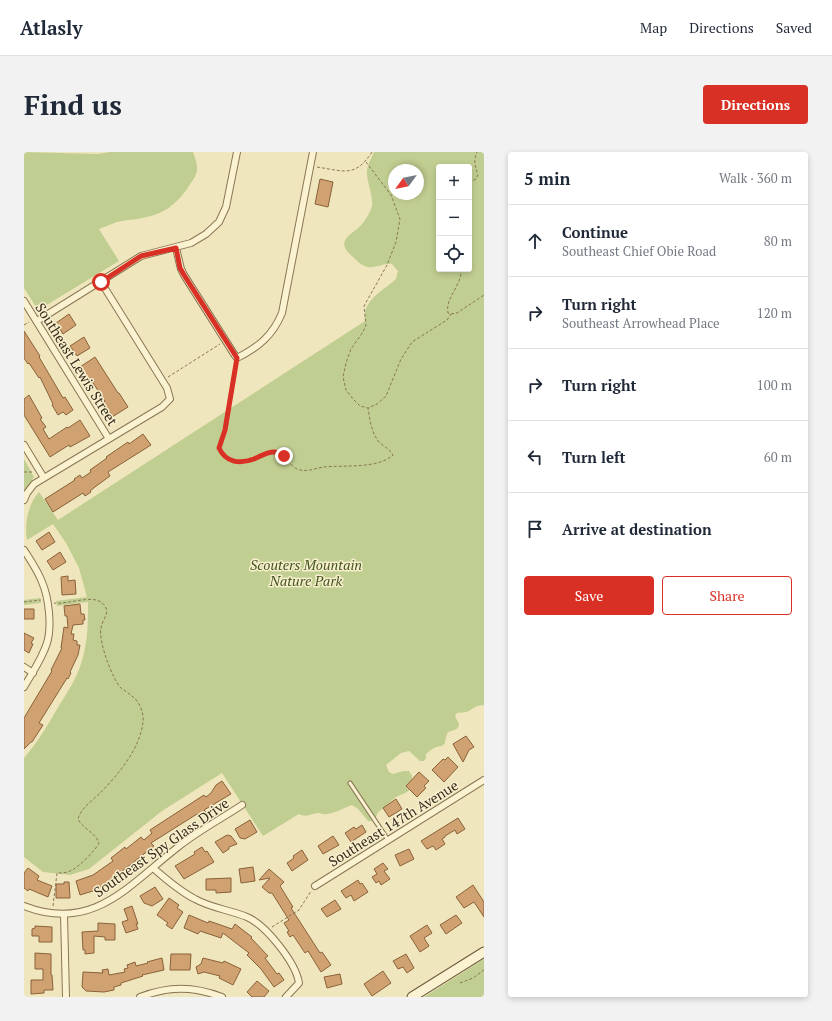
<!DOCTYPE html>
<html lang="en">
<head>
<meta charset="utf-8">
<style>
	:root { --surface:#fff; --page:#f2f2f3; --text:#1f2937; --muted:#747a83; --line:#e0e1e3; --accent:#d93025 }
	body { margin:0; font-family:"PT Serif",serif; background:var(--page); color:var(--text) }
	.controls { position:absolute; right:12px; top:12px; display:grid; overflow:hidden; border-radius:4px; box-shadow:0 2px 6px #0003 }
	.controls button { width:36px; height:36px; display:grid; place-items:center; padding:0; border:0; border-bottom:1px solid var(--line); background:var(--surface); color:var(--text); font:20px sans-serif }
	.compass { position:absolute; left:364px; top:12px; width:36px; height:36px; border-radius:50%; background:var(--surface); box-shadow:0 2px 6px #0003; rotate:237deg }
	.stop { position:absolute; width:12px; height:12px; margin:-9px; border:3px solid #d93025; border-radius:50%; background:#fff }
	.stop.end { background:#d93025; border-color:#fff; box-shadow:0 1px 4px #0008 }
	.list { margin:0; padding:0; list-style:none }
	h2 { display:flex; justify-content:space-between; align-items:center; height:52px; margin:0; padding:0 16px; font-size:17px }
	h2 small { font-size:13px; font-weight:400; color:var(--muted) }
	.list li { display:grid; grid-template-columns:26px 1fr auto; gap:12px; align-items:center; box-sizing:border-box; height:72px; padding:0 16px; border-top:1px solid var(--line) }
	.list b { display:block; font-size:15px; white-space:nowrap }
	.list p { margin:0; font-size:13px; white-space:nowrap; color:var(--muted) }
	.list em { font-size:13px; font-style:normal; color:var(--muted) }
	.actions { display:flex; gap:8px; padding:12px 16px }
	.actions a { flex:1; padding:9px 0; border:1px solid var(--accent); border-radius:4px; text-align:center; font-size:14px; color:var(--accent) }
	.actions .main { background:var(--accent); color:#fff }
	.icon { flex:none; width:22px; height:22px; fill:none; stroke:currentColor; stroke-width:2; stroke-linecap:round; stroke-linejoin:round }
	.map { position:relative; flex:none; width:460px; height:845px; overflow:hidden; border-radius:4px }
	header { display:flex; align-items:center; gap:24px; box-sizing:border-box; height:56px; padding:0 20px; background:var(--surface); border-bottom:1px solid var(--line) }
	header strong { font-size:19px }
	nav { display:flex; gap:22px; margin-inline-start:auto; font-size:14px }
	.intro { display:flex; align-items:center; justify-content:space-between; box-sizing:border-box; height:96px; padding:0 24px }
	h1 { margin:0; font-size:28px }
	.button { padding:10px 18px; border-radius:4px; background:var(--accent); color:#fff; font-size:14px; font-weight:700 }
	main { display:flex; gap:24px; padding:0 24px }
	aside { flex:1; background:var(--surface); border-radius:4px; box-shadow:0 2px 6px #0003 }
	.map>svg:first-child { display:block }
	.green { fill:#c1ce91; fill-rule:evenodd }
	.building { fill:#d1a271; stroke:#89613a }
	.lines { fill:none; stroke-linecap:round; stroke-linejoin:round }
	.lane-casing { stroke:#897655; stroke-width:5 }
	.street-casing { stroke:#897655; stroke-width:8 }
	.secondary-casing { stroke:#6a5739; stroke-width:11 }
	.path { stroke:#897655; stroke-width:1; stroke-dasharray:3 2; stroke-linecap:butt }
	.lane { stroke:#fbf2d1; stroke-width:3 }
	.street { stroke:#fbf2d1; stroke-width:6 }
	.secondary { stroke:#fbf2d1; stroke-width:9 }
	.route { stroke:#d93025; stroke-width:5 }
	.labels { text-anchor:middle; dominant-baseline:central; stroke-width:3; stroke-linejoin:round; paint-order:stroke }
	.street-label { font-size:14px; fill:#372b1b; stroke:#f7efcd }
	.park-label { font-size:14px; font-style:italic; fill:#435520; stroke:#f7efcd }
</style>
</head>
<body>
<header>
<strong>Atlasly</strong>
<nav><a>Map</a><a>Directions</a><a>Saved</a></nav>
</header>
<div class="intro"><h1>Find us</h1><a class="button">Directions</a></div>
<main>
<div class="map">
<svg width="460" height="845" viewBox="0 0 460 845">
	<rect width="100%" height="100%" fill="#f0e6bd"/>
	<path class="green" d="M0 0 74 2 86 0H169C175 17 175 20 165 34 152 53 140 62 118 66 110 68 101 68 93 70 87 72 81 75 75 77L95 109 16 157 12 155 0 136Z
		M350 0H460V553L453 554 443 560 433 561 431 564 435 572 434 576C423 583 424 575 421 591L418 594C411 594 407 598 402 602V606L400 609H396L385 599 377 601 362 613 365 620 369 622 379 619H385L388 624C388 628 388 634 386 637 382 642 377 642 372 645 365 650 362 655 354 660L352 665 348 669H344L334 657 328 653C319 656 312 661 303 662 300 663 297 661 294 661 286 662 282 666 275 662L239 684 198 621 138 659 65 717 46 723 19 720 0 705V606C14 590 25 571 36 552 45 538 55 522 59 505 64 486 64 470 64 450L33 454 32 449 63 445 55 416 42 391 29 372 3 388C0 372 4 352 15 340L34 368 341 169C338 148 358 140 372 127L374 119 368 112C360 111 353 116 344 115 338 114 333 109 329 105 314 92 320 87 333 77 339 72 346 62 348 54 349 44 344 33 343 23 342 15 347 7 350 0ZM415 15H445V117H415ZM370 18H394V42H370Z
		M0 307 10 325 8 328 9 330 0 342Z
		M16 446 17 451 0 453V448Z
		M460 807V845H400Z"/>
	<path class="building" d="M296 27 309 30 304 55 291 52Z
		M45 162 52 173 39 182 32 171Z
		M0 179 16 204 15 205 39 246 41 245 49 258 42 263 39 260 34 263 28 253 29 252 16 225 15 226 5 211 4 212 0 206Z
		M60 185 66 196 53 204 46 194Z
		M71 205 94 241H95L104 255 88 265 79 251 81 249 67 228 65 229 56 215Z
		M5 243 18 266 16 267 22 275 19 277 25 287 43 275 44 276 56 268 66 284 46 295 45 293 26 305 0 263V247Z
		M119 282 127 293 84 320 86 324 71 335 66 339 67 340 61 344 59 341 29 360 21 347 51 328 50 327 56 323 58 326 67 320 66 318 83 306 82 305 104 290 105 292Z
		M25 380 31 390 18 398 12 389Z
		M36 400 42 410 29 418 23 409Z
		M44 424V429L51 428 52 442 38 443 37 425Z
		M56 452 57 462H60L61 468H59V472L49 473 47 482H50L49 488 53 489V493H56L54 503 46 520 47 521 44 527 43 526 15 571 19 573 8 590H7L0 597V566L28 519 27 518 38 496H37L40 475 44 476 43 464H41L40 454Z
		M0 457H10V467H0Z
		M0 481 10 486 7 491 9 492 5 501 0 498Z
		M442 584 450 595 445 598 439 610 429 592Z
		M424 605 434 615 420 630 408 618 419 607 421 608Z
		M395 620 405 629 400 634 402 636 393 645 382 634Z
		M198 629 207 642 180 658 182 660 175 665 173 662 127 691 130 694 92 724V725L72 738 56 743 52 729 69 723 89 709 87 706 101 695 102 697 117 685 120 688 128 681 126 678 180 643 182 645 187 641 192 633Z
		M372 647 378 657 365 665 359 656Z
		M434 666 441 677 433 682 431 678 421 684V685L418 687 421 692 412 698 409 694 403 697 397 689Z
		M226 668 233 680 221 687 216 686 211 677Z
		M338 673 342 680 327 690 321 681 330 675 332 677Z
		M203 683 207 684 213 692 205 695V697L199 701 191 690Z
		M309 684 315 693 299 702 294 694Z
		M178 695 181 700 183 699 190 710 160 727 151 714 171 702 170 700Z
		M385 697 390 707 376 714 371 703Z
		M278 698 284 708 268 719 263 711 270 706 269 704Z
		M359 711 364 717 360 719 366 727 357 733 355 729 352 731 348 725 353 722 350 717Z
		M229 715 231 729 217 731 215 717Z
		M4 716 15 724 13 728 28 734 24 745 5 737 4 739 0 736V721Z
		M245 717 260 730 256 734 269 755 267 756 296 801 298 800 307 813 297 820 284 799 281 801 269 783 266 785 263 780 265 779 260 771 265 768 248 741H245L238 735 246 726 235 728Z
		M207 726V740L192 741V738H182V727Z
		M334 728 336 732 338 731 344 740 330 749 327 743 322 746 317 739Z
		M40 730H45L46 746H32V732H40Z
		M449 733 460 750V765L450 750 440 756 432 745Z
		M131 735 139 747 128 754 120 751 116 744Z
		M145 746 155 753 153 756 159 760 148 777 142 773 144 771 133 763Z
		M311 748 317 757 303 765 297 757Z
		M108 754 114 772H112L114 777 102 781 98 770 104 768 100 757Z
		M165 763 184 771 185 769 208 777 211 772 228 785 227 786 244 804 241 806 253 822 255 821 260 828 250 835 237 817 223 803 225 801 199 781 197 786 176 779 174 782 160 776Z
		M432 763 438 771 422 782 416 773Z
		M74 771 91 772V788H81V785L70 784V801L61 802V798H59L58 780 74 779Z
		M403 773 408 781 400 786 405 794 396 800 386 784Z
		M11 774 28 775V790H15V784H8V777L11 776Z
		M11 801 27 802V823H28L29 838H20V841L7 842V828H19V817H11Z
		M147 802H167L166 818H146Z
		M382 802 390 816 383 821 379 815 374 817 369 809Z
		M138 806 140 818 118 823 119 824 97 831V833L90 835V838L80 840 62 839 58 835 59 820 79 821 78 818 84 817 85 823 101 820 100 817 104 816 103 813 111 810 112 814 124 811 123 810Z
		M179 806 199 811 200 809 217 817 209 833 195 826 196 824 180 820 174 822 172 815 177 812Z
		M359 819 367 831 348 844 340 832Z
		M316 822 318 832 303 836 300 825Z
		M233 829 245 839 240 845H228L223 840Z"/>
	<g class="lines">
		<g class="lane-casing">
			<path id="lane" d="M326 631 364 688"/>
		</g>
		<g class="street-casing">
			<path id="street" d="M152 96 157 117 160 123 210 202 213 206C235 195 249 183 258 161L289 0
				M0 149 85 287
				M13 169 117 104 167 91 182 82 195 70 202 55 213 0
				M0 293 20 326
				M0 348 3 341 10 332 138 255 146 247 143 236 77 130
				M0 398C7 409 14 419 18 430 25 446 28 475 23 491 18 507 8 521 0 535
				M0 515 9 521
				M129 716C142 727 155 739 171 747 187 756 206 758 223 765 242 773 272 811 275 831L262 845
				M291 734 460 628
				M0 754C69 781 105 733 154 695 174 679 197 667 218 653
				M40 762 42 845
				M116 845C145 834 169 834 198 845"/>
		</g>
		<g class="secondary-casing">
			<path id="secondary" d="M388 845 460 800"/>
		</g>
		<path class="path" d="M342 10 367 43 376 67 372 90 363 113 340 154 342 173 339 180 327 197 322 211 319 225 322 238 329 247 336 254 344 256 353 252 362 244 377 207 388 190 415 173 423 168 427 162
			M293 15C320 19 331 26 348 0
			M445 31 452 27 454 23C451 13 449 10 453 0
			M438 117C437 122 436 128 433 133 429 143 422 149 424 161L427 162 433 161 460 143
			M0 173 5 170
			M212 212 201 278 195 296C203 312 217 312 232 306 238 303 245 298 252 300 262 302 265 313 273 317 283 321 291 316 300 315 320 313 354 317 369 303 365 296 360 295 355 290 347 280 346 268 344 256
			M144 225 196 192
			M0 320H9
			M0 450 17 448
			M29 754 33 721C37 721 42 721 46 719 53 717 72 698 75 691 71 680 59 677 54 667 57 656 67 650 75 642 94 623 116 597 119 570 120 562 116 550 109 545 106 542 101 539 97 536 88 527 74 488 77 476 78 470 82 465 83 459 82 456 81 453 78 451 69 442 42 453 30 451
			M248 775 275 758 287 739
			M436 831 449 826 460 818"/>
		<use href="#lane" class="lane"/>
		<use href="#street" class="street"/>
		<use href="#secondary" class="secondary"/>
	</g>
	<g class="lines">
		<path class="route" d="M77 130 117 104 152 96 156 116 160 123 213 206 201 278 195 296C202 311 216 312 230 307 237 304 244 299 251 300 254 300 257 303 260 304"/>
	</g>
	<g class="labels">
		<g class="street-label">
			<text transform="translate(53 212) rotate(58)">Southeast Lewis Street</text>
			<text transform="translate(369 671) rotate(-32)">Southeast 147th Avenue</text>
			<text transform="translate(137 695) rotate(-35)">Southeast Spy Glass Drive</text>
		</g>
		<g class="park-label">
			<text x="282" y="412">Scouters Mountain<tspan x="282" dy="16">Nature Park</tspan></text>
		</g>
	</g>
</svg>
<div class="controls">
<button>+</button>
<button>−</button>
<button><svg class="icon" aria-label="locate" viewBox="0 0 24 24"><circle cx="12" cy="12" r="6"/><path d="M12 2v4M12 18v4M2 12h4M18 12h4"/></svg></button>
</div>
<svg class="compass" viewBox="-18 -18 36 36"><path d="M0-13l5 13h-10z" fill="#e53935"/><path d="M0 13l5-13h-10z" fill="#747a83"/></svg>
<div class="stop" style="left:77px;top:130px"></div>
<div class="stop end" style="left:260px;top:304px"></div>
</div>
<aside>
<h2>5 min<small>Walk · 360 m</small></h2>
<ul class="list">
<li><svg class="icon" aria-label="ahead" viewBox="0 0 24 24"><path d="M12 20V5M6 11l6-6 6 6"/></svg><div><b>Continue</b><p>Southeast Chief Obie Road</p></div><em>80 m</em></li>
<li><svg class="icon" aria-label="right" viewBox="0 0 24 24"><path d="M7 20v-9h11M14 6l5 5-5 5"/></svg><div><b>Turn right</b><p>Southeast Arrowhead Place</p></div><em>120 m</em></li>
<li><svg class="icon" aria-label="right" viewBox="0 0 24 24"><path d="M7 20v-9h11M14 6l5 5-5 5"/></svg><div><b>Turn right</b></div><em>100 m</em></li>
<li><svg class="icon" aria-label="left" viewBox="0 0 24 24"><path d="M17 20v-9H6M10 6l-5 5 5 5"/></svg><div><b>Turn left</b></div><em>60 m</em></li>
<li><svg class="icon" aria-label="arrive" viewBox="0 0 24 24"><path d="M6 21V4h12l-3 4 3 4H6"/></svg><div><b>Arrive at destination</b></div></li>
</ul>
<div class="actions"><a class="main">Save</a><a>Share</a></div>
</aside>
</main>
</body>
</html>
